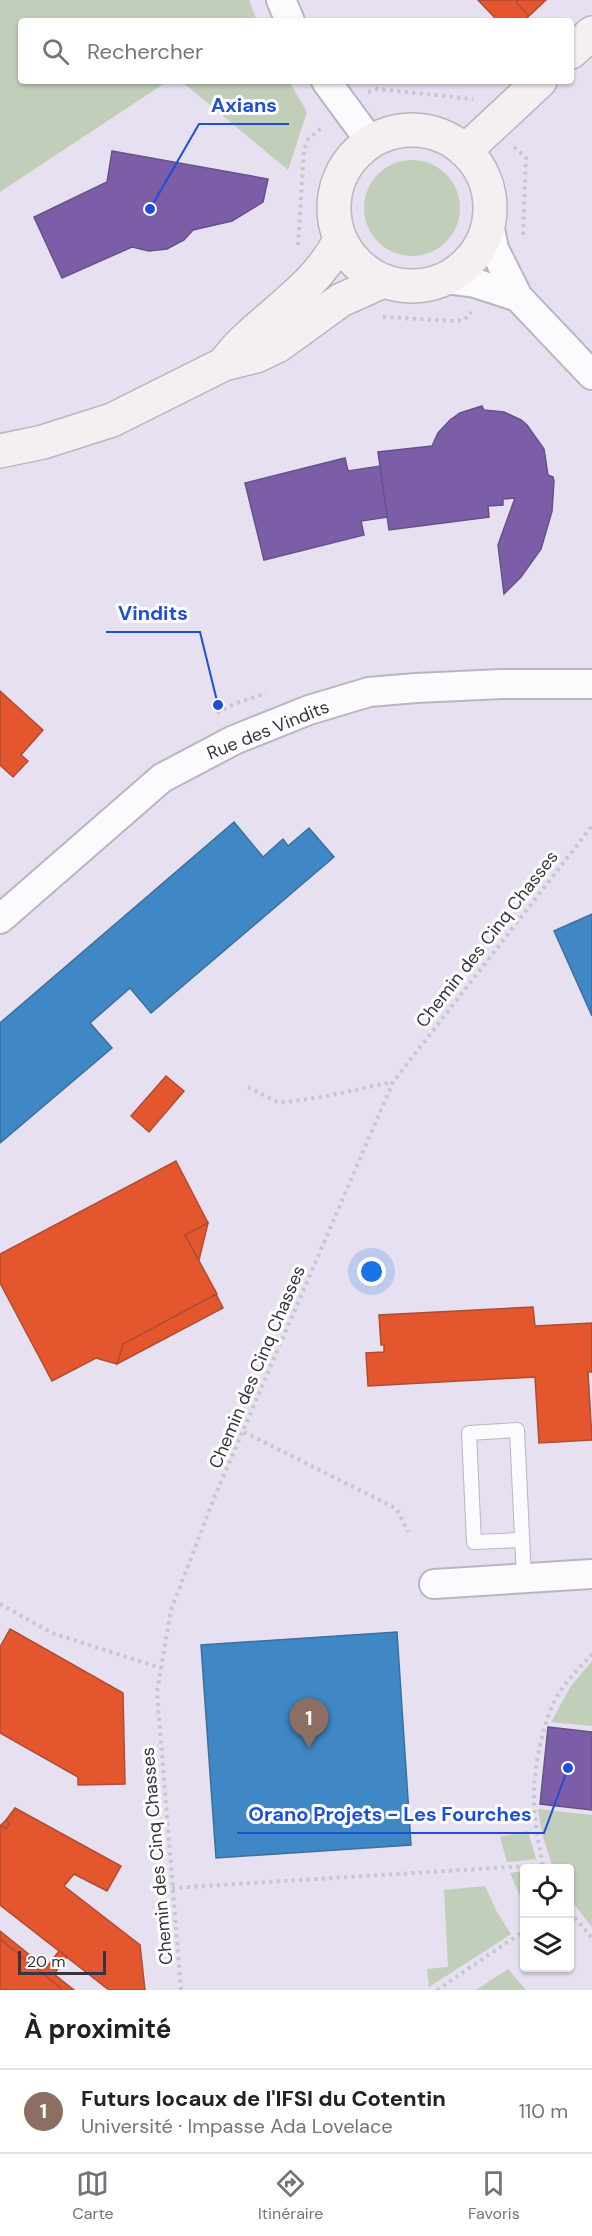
<!DOCTYPE html>
<html lang="fr">
<head>
<meta charset="utf-8">
<style>
	:root { --surface:#fff; --page:#f6f6f6; --text:#202124; --muted:#757577; --line:#e0e0e0; --accent:#75707d }
	body { margin:0; font-family:"DM Sans",sans-serif; background:var(--page); color:var(--text) }
	.controls { position:absolute; right:18px; bottom:18px; display:grid; overflow:hidden; border-radius:6px; box-shadow:0 2px 4px #0004 }
	.controls button { width:54px; height:54px; display:grid; place-items:center; padding:0; border:0; border-bottom:2px solid var(--line); background:var(--surface); color:var(--text); font:30px sans-serif }
	.scale { position:absolute; left:18px; bottom:15px; width:88px; box-sizing:border-box; padding-left:6px; border:3px solid #38343f; border-top:0; font-size:16px; line-height:21px; white-space:nowrap; color:#38343f; -webkit-text-stroke:4px #fff; paint-order:stroke }
	.you { position:absolute; left:372px; top:1272px; width:21px; height:21px; margin:-15px; border:4px solid #fff; border-radius:50%; background:#1a73e8; box-shadow:0 0 0 9px #1a73e833 }
	.badge { display:grid; place-items:center; width:39px; height:39px; border-radius:50%; background:var(--accent); color:#fff; font-size:20px; font-weight:700 }
	.pin { position:absolute; translate:-50% -50px; filter:drop-shadow(0 2px 3px #0008) }
	.pin::after { content:''; position:absolute; top:32px; width:21px; height:18px; background:inherit; clip-path:polygon(0 0,100% 0,50% 100%) }
	.list { margin:0; padding:0; list-style:none }
	h2 { display:flex; justify-content:space-between; align-items:center; height:78px; margin:0; padding:0 24px; font-size:26px }
	h2 small { font-size:20px; font-weight:400; color:var(--muted) }
	.list li { display:grid; grid-template-columns:39px 1fr auto; gap:18px; align-items:center; box-sizing:border-box; height:84px; padding:0 24px; border-top:2px solid var(--line) }
	.list b { display:block; font-size:22px; white-space:nowrap }
	.list p { margin:0; font-size:20px; white-space:nowrap; color:var(--muted) }
	.list em { font-size:20px; font-style:normal; color:var(--muted) }
	.icon { flex:none; width:33px; height:33px; fill:none; stroke:currentColor; stroke-width:2; stroke-linecap:round; stroke-linejoin:round }
	.map { position:relative; flex:none; width:592px; height:1990px; overflow:hidden }
	.search { position:absolute; background:var(--surface); box-shadow:0 2px 4px #0004; left:18px; right:18px; top:18px; height:66px; display:flex; align-items:center; gap:15px; box-sizing:border-box; padding:0 21px; border-radius:6px; color:var(--muted); font-size:22px }
	.sheet { height:162px; background:var(--surface) }
	nav { display:flex; justify-content:space-around; align-items:center; box-sizing:border-box; height:84px; border-top:2px solid var(--line); background:var(--surface); font-size:16px; color:var(--muted) }
	nav a { display:grid; justify-items:center; gap:3px }
	nav .on { color:var(--accent) }
	.map>svg:first-child { display:block }
	.green { fill:#c0ceba }
	.shops { fill:#e4572e; stroke:#b04c33; stroke-width:1.5 }
	.offices { fill:#7b5ea7; stroke:#675188; stroke-width:1.5 }
	.schools { fill:#3f88c5; stroke:#3d6f9d; stroke-width:1.5 }
	.lines { fill:none; stroke-linecap:round; stroke-linejoin:round }
	.lane-casing { stroke:#bab5c2; stroke-width:16 }
	.street-casing { stroke:#bab5c2; stroke-width:32 }
	.secondary-casing { stroke:#bab5c2; stroke-width:36 }
	.path { stroke:#c8c6cb; stroke-width:4; stroke-dasharray:3 4.5; stroke-linecap:butt }
	.lane { stroke:#fbfafd; stroke-width:14 }
	.street { stroke:#fbfafd; stroke-width:28 }
	.secondary { stroke:#f4eff0; stroke-width:33 }
	.labels { text-anchor:middle; dominant-baseline:central; stroke-width:6; stroke-linejoin:round; paint-order:stroke }
	.street-label { font-size:18px; fill:#38343f; stroke:#fff }
	.leader { fill:none; stroke:#1d4ed8; stroke-width:2 }
	.callout-dot { fill:#1d4ed8; stroke:#fff; stroke-width:2 }
	.callout-label { font-size:20px; text-anchor:middle; font-weight:bold; fill:#1d4ed8; stroke:#fff; stroke-width:6; stroke-linejoin:round; paint-order:stroke }
</style>
</head>
<body>
<div class="map">
<svg width="592" height="1990" viewBox="0 0 592 1990">
	<rect width="100%" height="100%" fill="#e6e0f0"/>
	<path class="green" d="M0 0H249L257 21H21V81H168L0 192Z
		M181 81H289L307 112 288 170Z
		M364 208a48 48 0 1 1 96 0a48 48 0 1 1-96 0Z
		M592 1661V1726L551 1722 571 1686Z
		M538 1809 592 1815V1927L570 1899V1868H553L542 1834Z
		M528 1831 536 1859 507 1862 500 1837Z
		M524 1871V1905L510 1873Z
		M485 1886 497 1912 511 1934 429 1987 427 1969 448 1967 444 1890Z
		M508 1969 526 1990H476Z"/>
	<path class="shops" d="M478 0H519L516 2 529 16 524 21H498Z
		M519 0H546L529 16 516 2Z
		M0 691 43 730 21 755 28 761 13 777 0 765Z
		M166 1076 184 1091 149 1132 131 1116Z
		M176 1161 208 1223 185 1235 217 1294 123 1344 117 1364 96 1358 52 1381 0 1283V1254Z
		M208 1223 199 1260 185 1235Z
		M216 1294 223 1308 117 1364 123 1344Z
		M533 1307 535 1326 592 1323V1372H588L592 1440 539 1443 535 1377 368 1386 366 1353 384 1352V1345H381L379 1315Z
		M10 1629 123 1693 125 1784 78 1785V1777L0 1733V1647Z
		M15 1808 121 1866 107 1891 74 1874 64 1886 140 1945 145 1990H109L0 1905V1827L1 1825 6 1829 10 1824 6 1820Z
		M6 1820 10 1824 6 1829 1 1825Z
		M0 1931 46 1968 59 1951 67 1957 54 1974 74 1990H63L0 1939Z
		M0 1939 63 1990H0Z"/>
	<path class="offices" d="M112 151 268 179 263 202 232 221 193 230 184 240 167 249 149 251 132 247 62 278 34 217 107 182Z
		M482 406 484 410 504 412 521 420 527 425 544 449 548 475 553 477 554 481 552 511 541 549 521 577 504 594 498 545 515 498 503 499V505L488 506 489 517 389 530 378 452 432 446 438 433 450 420 460 413Z
		M345 458 348 471 380 466 387 517 361 521 364 535 264 560 245 483Z
		M548 1727 592 1732V1810L540 1804Z"/>
	<path class="schools" d="M234 822 263 857 283 839 288 846 309 828 334 857 151 1013 130 988 90 1023 112 1048 0 1143V1023Z
		M592 914V1016L554 931Z
		M397 1632 411 1845 216 1858 201 1645Z"/>
	<g class="lines">
		<g class="lane-casing">
			<path id="lane" d="M522 1540 474 1542 469 1433 517 1430 524 1578"/>
		</g>
		<g class="street-casing">
			<path id="street" d="M281 0 290 21
				M326 81 370 141
				M489 224 494 249 518 297
				M446 279 475 283 518 297 592 375
				M0 919 162 778 234 740 309 710 369 692 416 688 502 684H592
				M434 1584 592 1574"/>
		</g>
		<g class="secondary-casing">
			<path id="secondary" d="M571 52 592 33
				M334 208a78 78 0 1 1 156 0a78 78 0 1 1-156 0Z
				M466 150 540 81
				M225 362C232 354 239 345 247 338 280 307 319 282 340 240
				M0 451 43 442 112 420 224 364 256 356 279 345 341 300 383 281"/>
		</g>
		<path class="path" d="M368 92 377 89 473 99
			M514 147 526 158 523 236
			M298 245 304 150 308 139 324 126
			M383 317 455 321 464 320 471 312
			M217 713 234 704 266 693
			M248 1087 279 1103 322 1097 392 1082
			M244 1432 397 1509 408 1532
			M0 1604 52 1633 161 1668
			M543 1865C533 1818 530 1788 541 1741 545 1725 550 1707 559 1693 568 1679 581 1666 592 1654
			M172 1888 543 1865 544 1868
			M570 1912 592 1938
			M181 1990 157 1692 171 1610 214 1498 393 1082 592 826
			M437 1990 524 1931"/>
		<use href="#lane" class="lane"/>
		<use href="#street" class="street"/>
		<use href="#secondary" class="secondary"/>
	</g>
	<g class="labels">
		<g class="street-label">
			<text transform="translate(268 730) rotate(-22)">Rue des Vindits</text>
			<text transform="translate(487 939) rotate(-52)">Chemin des Cinq Chasses</text>
			<text transform="translate(257 1367) rotate(-67)">Chemin des Cinq Chasses</text>
			<text transform="translate(157 1856) rotate(-95)">Chemin des Cinq Chasses</text>
		</g>
	</g>
	<path class="leader" d="M150 209L199 124H289M218 705L200 632H106M568 1768L544 1833H237"/>
	<g class="callout-dot">
		<circle cx="150" cy="209" r="6"/>
		<circle cx="218" cy="705" r="6"/>
		<circle cx="568" cy="1768" r="6"/>
	</g>
	<g class="callout-label">
		<text x="244" y="112">Axians</text>
		<text x="153" y="620">Vindits</text>
		<text x="390" y="1821">Orano Projets - Les Fourches</text>
	</g>
</svg>
<div class="controls">
<button><svg class="icon" aria-label="locate" viewBox="0 0 24 24"><circle cx="12" cy="12" r="6"/><path d="M12 2v4M12 18v4M2 12h4M18 12h4"/></svg></button>
<button><svg class="icon" aria-label="layers" viewBox="0 0 24 24"><path d="M12 4l9 5-9 5-9-5zM3 14l9 5 9-5"/></svg></button>
</div>
<div class="scale">20 m</div>
<div class="you"></div>
<div class="pin badge" style="left:309px;top:1748px;background:#8d6e63">1</div>
<div class="search"><svg class="icon" aria-label="search" viewBox="0 0 24 24"><circle cx="10" cy="10" r="6"/><path d="M15 15l6 6"/></svg>Rechercher</div>
</div>
<section class="sheet">
<h2>À proximité<small></small></h2>
<ul class="list">
<li><span class="badge" style="background:#8d6e63">1</span><div><b>Futurs locaux de l'IFSI du Cotentin</b><p>Université · Impasse Ada Lovelace</p></div><em>110 m</em></li>
</ul>
</section>
<nav>
<a class="on"><svg class="icon" aria-label="map" viewBox="0 0 24 24"><path d="M3 6l6-2 6 2 6-2v14l-6 2-6-2-6 2zM9 4v14M15 6v14"/></svg>Carte</a>
<a><svg class="icon" aria-label="directions" viewBox="0 0 24 24"><path d="M12 3l9 9-9 9-9-9zM9 14v-3h6M13 9l2 2-2 2"/></svg>Itinéraire</a>
<a><svg class="icon" aria-label="saved" viewBox="0 0 24 24"><path d="M7 4h10v16l-5-4-5 4z"/></svg>Favoris</a>
</nav>
</body>
</html>
